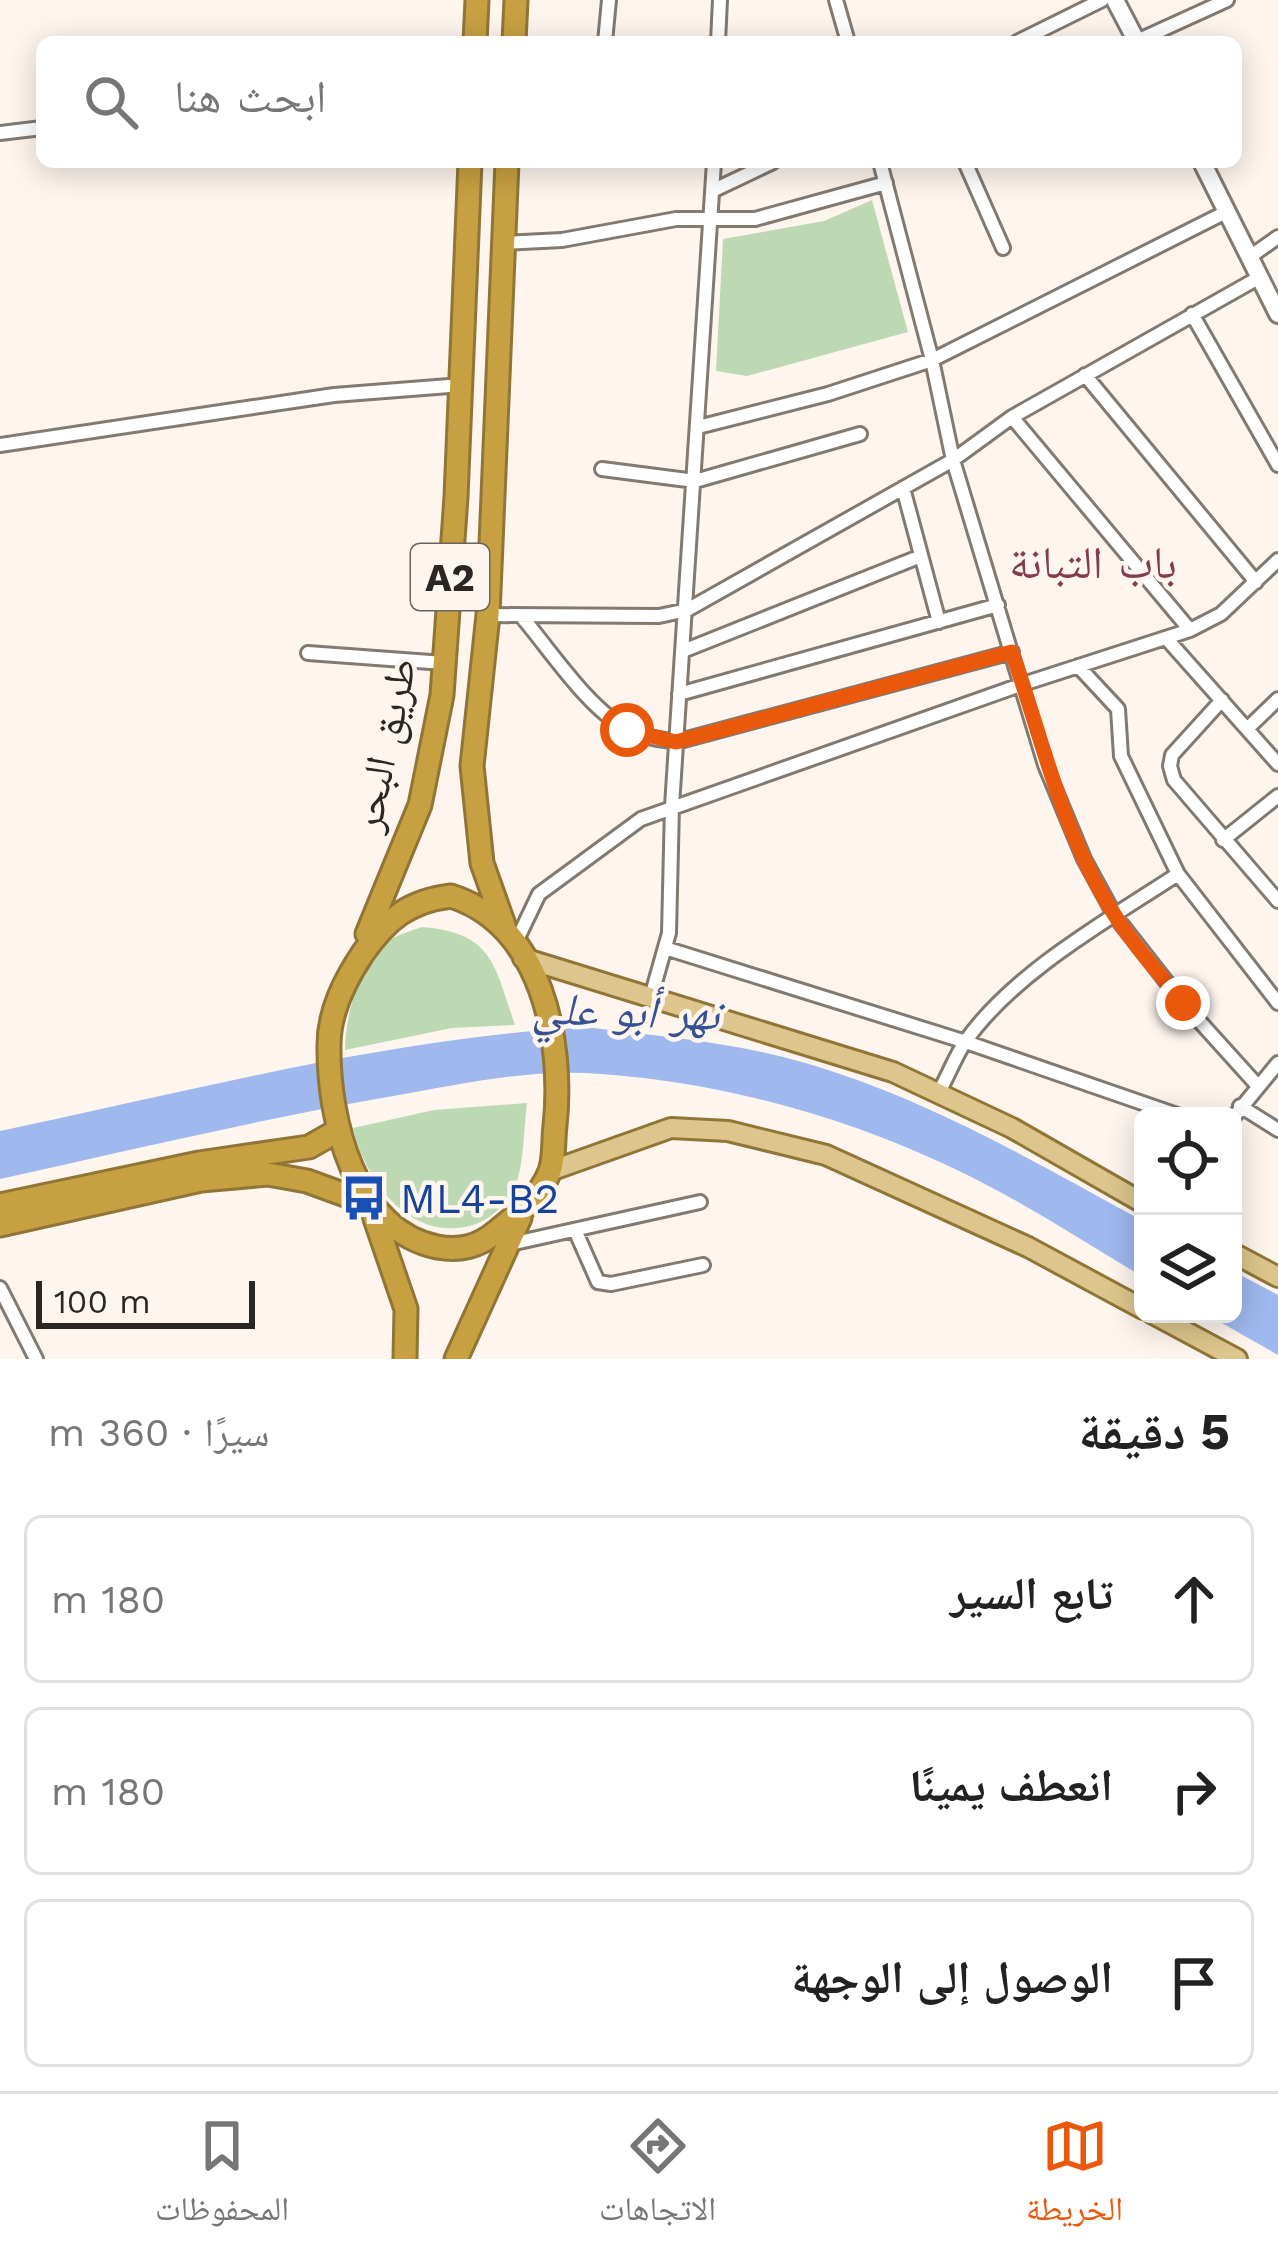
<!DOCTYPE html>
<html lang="ar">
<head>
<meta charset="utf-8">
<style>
	:root { --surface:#fff; --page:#f2f2f2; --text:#222; --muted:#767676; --line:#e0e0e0; --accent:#ea580c }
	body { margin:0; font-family:"Work Sans","Noto Naskh Arabic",sans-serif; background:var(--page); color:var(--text); direction:rtl }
	.controls { position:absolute; right:36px; bottom:36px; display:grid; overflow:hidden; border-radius:18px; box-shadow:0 6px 30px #0003 }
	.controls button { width:108px; height:108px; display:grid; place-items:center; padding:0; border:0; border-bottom:3px solid var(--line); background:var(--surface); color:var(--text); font:60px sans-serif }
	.scale { position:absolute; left:36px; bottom:30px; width:219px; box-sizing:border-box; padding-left:12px; border:6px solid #2a2623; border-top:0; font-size:33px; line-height:42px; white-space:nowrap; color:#2a2623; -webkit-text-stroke:9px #fef5ee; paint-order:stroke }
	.stop { position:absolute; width:36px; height:36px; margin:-27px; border:9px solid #ea580c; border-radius:50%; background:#fff }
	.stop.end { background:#ea580c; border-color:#fff; box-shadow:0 3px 12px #0008 }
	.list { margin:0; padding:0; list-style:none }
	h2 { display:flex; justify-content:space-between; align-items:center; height:156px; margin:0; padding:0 48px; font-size:51px }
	h2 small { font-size:39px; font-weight:400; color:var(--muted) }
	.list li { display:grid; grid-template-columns:78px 1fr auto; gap:36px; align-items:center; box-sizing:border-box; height:168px; margin:0 24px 24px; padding:0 24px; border:3px solid var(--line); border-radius:18px }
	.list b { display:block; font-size:45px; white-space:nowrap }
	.list em { font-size:39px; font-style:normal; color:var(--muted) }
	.icon { flex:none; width:66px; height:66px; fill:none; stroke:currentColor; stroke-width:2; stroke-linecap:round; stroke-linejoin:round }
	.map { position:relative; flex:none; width:1278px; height:1359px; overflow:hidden; direction:ltr }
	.search { position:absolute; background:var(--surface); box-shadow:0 6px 30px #0003; left:36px; right:36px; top:36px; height:132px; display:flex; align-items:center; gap:30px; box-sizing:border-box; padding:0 42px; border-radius:18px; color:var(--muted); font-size:45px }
	.sheet { height:732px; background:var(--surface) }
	nav { display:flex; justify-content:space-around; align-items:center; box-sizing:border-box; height:168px; border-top:3px solid var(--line); background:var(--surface); font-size:33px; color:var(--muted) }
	nav a { display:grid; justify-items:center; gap:6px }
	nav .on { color:var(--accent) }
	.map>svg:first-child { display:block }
	.green { fill:#bdd9b4 }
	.water { fill:#9fb8ee }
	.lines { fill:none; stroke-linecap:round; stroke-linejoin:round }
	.street-casing { stroke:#827971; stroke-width:18 }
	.secondary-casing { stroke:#827971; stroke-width:22 }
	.primary-casing { stroke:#907536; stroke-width:24 }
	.highway-casing { stroke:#907536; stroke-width:27 }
	.street { stroke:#fff; stroke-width:12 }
	.secondary { stroke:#fff; stroke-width:16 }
	.primary { stroke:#ddc68d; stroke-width:18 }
	.highway { stroke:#c7a041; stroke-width:21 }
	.route { stroke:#ea580c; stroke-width:15 }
	.labels { text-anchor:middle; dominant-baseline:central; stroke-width:9; stroke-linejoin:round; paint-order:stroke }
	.shield { fill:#fef5ee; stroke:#6a6460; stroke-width:3 }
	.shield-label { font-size:39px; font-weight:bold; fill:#2a2623 }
	.street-label { font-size:42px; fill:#2a2623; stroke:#fef5ee }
	.transit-label { font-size:42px; fill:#164399; stroke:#fef5ee; text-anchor:start }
	.neighbourhood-label { font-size:45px; fill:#823b4f; stroke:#fef5ee }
	.water-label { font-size:45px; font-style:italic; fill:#355192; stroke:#fef5ee }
</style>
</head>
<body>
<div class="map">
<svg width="1278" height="1359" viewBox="0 0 1278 1359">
	<rect width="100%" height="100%" fill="#fef5ee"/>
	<path class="green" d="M872 200 908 332 747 376 716 371 723 239 824 221Z
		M422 927C494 933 494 965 515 1025L452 1028 345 1050C345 1016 359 966 386 943 395 935 411 931 422 927Z
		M527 1103C524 1125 524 1167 515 1186 508 1203 492 1218 476 1224 413 1245 366 1184 353 1128L434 1110Z"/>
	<path class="water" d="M585 1027C658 1036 732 1042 802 1062 924 1097 1033 1161 1143 1221V1277C1096 1249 1050 1219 1002 1193 879 1126 740 1084 601 1074 531 1068 462 1084 393 1096 261 1119 131 1150 0 1179V1131C194 1090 387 1039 585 1027Z
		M1233 1271 1278 1295V1355L1206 1314H1233Z"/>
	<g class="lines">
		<g class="street-casing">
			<path id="street" d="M836 0 848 42
				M1137 41 1227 0
				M605 42 609 0
				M718 42 720 0
				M1017 42 1102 0
				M0 133 42 128
				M880 162 932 360 953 460 1045 765 1084 859 1115 916 1183 1003 1257 1085
				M965 162 1003 248
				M714 190 773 162
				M502 243 562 240 676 219H755L886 183
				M1251 256 1278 237
				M1192 314 1278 465
				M1085 375 1256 582
				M1012 417 1190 630
				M698 427 828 394 932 360 1228 211
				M0 445 334 395 462 385
				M602 469 695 481 860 434
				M903 488 939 622
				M488 615 659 616 687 610 953 460 1012 417 1260 277
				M522 617C551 651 589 710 629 730 644 738 660 739 676 742L1012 652
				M1166 638 1278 764
				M683 651 921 556
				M308 653 444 663
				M1078 666 1118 709 1121 756 1178 874 1278 1003
				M679 694 998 605
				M1222 700 1172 755 1170 766 1174 780 1278 901
				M1247 729 1278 699
				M1223 840 1278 796
				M515 944 539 894 641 819 1023 684 1190 630 1221 614 1278 560
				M665 948 966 1042 1180 1116
				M651 997 669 933 672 806 714 162
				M939 1092C948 1076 955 1057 965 1042 1013 973 1108 920 1178 874
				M1240 1106 1278 1130
				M1233 1118 1278 1063
				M575 1230 598 1282 611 1284 703 1265
				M510 1244 700 1202
				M0 1288 36 1359"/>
		</g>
		<g class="secondary-casing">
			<path id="secondary" d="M1115 0 1137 42
				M1202 162 1278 314"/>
		</g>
		<g class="primary-casing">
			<path id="primary" d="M523 958 893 1072 1012 1128 1143 1203
				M550 1171 671 1128 728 1131 826 1155 1028 1247 1143 1309
				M1233 1253 1278 1277
				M1153 1314 1237 1359"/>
		</g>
		<g class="highway-casing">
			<path id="highway" d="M475 42 477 0
				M514 42 516 0
				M451 896C542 925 564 1041 555 1126 553 1140 555 1158 550 1171 541 1196 516 1216 496 1232 478 1247 460 1251 437 1247 354 1230 328 1118 329 1045 329 1011 345 980 363 953 387 919 409 901 451 896Z
				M504 925 482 863 472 766 488 615 507 162
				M367 934 420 805 442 695 456 497 470 162
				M0 1205 199 1163 309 1147 339 1130
				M0 1225 201 1180 268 1174 307 1181 370 1204 406 1309 405 1359
				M456 1359 520 1218"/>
		</g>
		<use href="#street" class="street"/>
		<use href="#secondary" class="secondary"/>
		<use href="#primary" class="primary"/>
		<use href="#highway" class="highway"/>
	</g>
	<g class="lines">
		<path class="route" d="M627 730 676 742 1012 652C1043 741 1062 833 1114 914 1133 945 1160 974 1183 1003"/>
	</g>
	<defs>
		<g id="bus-bare" transform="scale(3.6)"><path d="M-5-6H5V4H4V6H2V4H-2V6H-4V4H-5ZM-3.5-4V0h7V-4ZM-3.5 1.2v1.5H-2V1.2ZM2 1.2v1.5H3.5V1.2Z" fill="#1a4fb4" stroke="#fef5ee" stroke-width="2.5" paint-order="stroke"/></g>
	</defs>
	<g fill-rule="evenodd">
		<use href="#bus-bare" x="364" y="1198"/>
	</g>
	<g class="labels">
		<rect class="shield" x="411" y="544" width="78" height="66" rx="9"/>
		<g class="shield-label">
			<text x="450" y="577">A2</text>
		</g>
		<g class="street-label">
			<text transform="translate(384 745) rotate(-78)">طريق البحر</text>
		</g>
		<g class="transit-label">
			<text x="400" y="1198">ML4-B2</text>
		</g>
		<g class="neighbourhood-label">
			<text x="1093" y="562">باب التبانة</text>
		</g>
		<g class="water-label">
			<text transform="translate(626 1011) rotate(2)">نهر أبو علي</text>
		</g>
	</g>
</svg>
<div class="controls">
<button><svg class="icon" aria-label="locate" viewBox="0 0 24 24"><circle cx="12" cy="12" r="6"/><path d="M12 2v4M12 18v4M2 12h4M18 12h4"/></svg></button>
<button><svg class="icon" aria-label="layers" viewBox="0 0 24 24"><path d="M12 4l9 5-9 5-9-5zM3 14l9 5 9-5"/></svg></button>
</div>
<div class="scale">100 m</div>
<div class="stop" style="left:627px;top:730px"></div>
<div class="stop end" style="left:1183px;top:1003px"></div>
<div class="search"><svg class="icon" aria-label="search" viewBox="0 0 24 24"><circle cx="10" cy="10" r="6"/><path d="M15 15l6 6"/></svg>ابحث هنا</div>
</div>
<section class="sheet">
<h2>5 دقيقة<small>سيرًا · 360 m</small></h2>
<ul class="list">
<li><svg class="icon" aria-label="ahead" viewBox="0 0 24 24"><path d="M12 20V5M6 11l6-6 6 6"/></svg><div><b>تابع السير</b></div><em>180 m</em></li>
<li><svg class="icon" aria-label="right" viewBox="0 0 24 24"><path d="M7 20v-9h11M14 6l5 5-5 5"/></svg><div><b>انعطف يمينًا</b></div><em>180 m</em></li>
<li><svg class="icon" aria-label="arrive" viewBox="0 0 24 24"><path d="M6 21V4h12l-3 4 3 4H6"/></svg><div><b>الوصول إلى الوجهة</b></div></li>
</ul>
</section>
<nav>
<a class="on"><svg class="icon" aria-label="map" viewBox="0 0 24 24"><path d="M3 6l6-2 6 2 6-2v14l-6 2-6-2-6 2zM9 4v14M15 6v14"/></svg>الخريطة</a>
<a><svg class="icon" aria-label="directions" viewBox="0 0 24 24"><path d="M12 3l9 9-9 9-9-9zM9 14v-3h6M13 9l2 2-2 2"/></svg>الاتجاهات</a>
<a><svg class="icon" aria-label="saved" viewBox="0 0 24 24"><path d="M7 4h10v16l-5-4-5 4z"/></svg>المحفوظات</a>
</nav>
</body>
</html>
